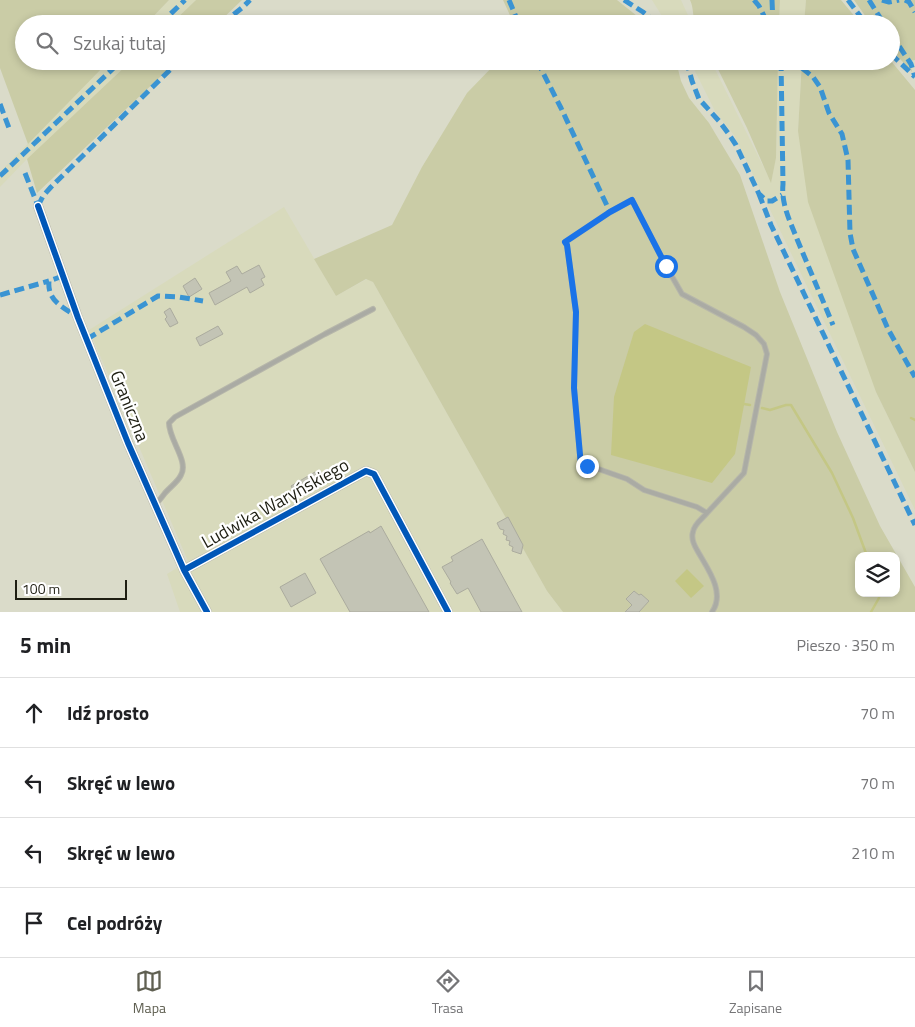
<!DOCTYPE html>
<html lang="pl">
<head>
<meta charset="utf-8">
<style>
	:root { --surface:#fff; --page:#f6f6f6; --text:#202124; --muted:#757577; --line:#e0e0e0; --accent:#606052 }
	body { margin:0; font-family:"Titillium Web",sans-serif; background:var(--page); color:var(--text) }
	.controls { position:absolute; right:15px; bottom:15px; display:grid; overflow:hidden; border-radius:10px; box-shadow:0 2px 8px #0003 }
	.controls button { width:45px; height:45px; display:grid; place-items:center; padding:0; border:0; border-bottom:1px solid var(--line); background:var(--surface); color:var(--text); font:25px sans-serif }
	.scale { position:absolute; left:15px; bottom:12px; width:112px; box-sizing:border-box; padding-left:5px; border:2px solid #1e1e12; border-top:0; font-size:14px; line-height:18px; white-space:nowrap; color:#1e1e12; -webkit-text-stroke:4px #fff; paint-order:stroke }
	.stop { position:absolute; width:15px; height:15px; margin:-11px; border:4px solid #1a73e8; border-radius:50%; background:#fff }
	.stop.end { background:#1a73e8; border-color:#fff; box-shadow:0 1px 5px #0008 }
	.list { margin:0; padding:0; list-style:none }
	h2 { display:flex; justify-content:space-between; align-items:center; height:65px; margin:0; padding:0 20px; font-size:21px }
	h2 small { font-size:16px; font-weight:400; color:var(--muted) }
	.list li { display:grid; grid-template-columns:32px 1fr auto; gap:15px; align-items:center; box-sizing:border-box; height:70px; padding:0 20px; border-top:1px solid var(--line) }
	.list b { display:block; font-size:19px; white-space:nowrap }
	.list em { font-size:16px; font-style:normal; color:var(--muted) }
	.icon { flex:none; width:28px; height:28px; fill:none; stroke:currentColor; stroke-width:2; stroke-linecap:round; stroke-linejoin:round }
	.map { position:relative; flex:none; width:915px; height:612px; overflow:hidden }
	.search { position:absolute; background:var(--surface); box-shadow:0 2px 8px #0003; left:15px; right:15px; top:15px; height:55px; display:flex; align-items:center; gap:12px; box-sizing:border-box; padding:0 18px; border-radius:28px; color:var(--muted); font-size:19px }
	.sheet { height:345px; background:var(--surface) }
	nav { display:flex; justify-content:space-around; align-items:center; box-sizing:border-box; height:70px; border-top:1px solid var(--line); background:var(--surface); font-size:14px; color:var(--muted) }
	nav a { display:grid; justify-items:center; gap:2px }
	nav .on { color:var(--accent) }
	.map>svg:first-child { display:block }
	.built { fill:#d8dabc }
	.green { fill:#cacca6; fill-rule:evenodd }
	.water { fill:#c4c785 }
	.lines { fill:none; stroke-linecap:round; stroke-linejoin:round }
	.stream { stroke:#c4c785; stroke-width:2.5 }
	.building { fill:#c3c4b5; stroke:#abab9e }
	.lane-casing { stroke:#b7b7aa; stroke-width:6 }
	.street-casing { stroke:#b7b7aa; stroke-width:10 }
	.lane { stroke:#aaaba4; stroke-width:4 }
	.street { stroke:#aaaba4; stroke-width:8 }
	.quiet { stroke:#3a94d3; stroke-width:5; stroke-dasharray:10 5; stroke-linecap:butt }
	.cycleway-casing { stroke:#fff; stroke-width:9 }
	.cycleway { stroke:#0057b8; stroke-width:6 }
	.route { stroke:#1a73e8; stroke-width:6 }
	.labels { text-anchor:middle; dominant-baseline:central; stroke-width:4.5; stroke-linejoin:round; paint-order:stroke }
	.street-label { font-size:18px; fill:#1e1e12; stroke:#fff }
</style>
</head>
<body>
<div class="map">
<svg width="915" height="612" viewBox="0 0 915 612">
	<rect width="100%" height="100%" fill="#dadbc9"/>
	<path class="built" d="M169 0H196L171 24H146Z
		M652 0H681L692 24H667Z
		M780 0H806L804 24H779Z
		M109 61H131L27 159 0 187V172Z
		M690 61H711L771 182 776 158 778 61H802L798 131 876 392 915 472V510L734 135 715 111Z
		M284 207 336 296 367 279 373 282 547 591 563 612H180L167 574 188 561 89 330Z"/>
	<path class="green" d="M0 0H169L146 24H24V61H109L28 144 0 68Z
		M196 0H242L217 24H171Z
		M503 0H617L647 24H514Z
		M690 0H780L779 24H696C692 16 694 8 690 0Z
		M806 0H841L861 24H804Z
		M854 0H915V60L910 61 912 72 891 49V24H871Z
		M131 61H177L37 193 27 159Z
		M498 61H676L681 81 689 98 709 123 740 175 780 292 837 432 880 526 915 587V612H563L547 591 373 282 366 279 336 296 314 259 392 225 422 167 467 93ZM859 556H896V593H859Z
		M714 61H778L776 158 771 183 747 128Z
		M802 61H891L915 90V472L876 392 808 202 798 131Z"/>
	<path class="water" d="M645 324 751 367 735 454 712 483 611 455 614 397 634 332Z
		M687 569 704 586 691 598 675 581Z"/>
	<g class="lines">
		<path class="stream" d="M744 404 750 405
			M762 408 770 410 786 405H791L832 473 853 518 867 556
			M911 418 915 420
			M871 612 879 598V593"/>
	</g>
	<path class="building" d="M259 265 265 277 261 279 264 285 250 293 247 287 215 305 209 293 231 281 226 272 237 266 242 274Z
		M195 278 202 289 189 297 183 286Z
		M170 308 178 323 170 327 165 319 167 317 164 312Z
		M218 326 223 334 200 346 196 338Z
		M315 472 320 482 296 495 291 486Z
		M508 517 523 545 521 554 512 551 513 547 509 545 510 541 506 540 507 536 503 534 504 530 500 529 497 523Z
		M381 526 429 612H350L320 559 369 531 370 533Z
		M482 539 522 612H481L468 588 457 594 450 583 451 582 442 567 453 561 451 557Z
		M305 573 316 593 291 607 280 587Z
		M634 591 639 595 641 594 649 601 639 612H625L632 605 626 599Z"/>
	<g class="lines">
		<g class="lane-casing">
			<path id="lane" d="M155 505C159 501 162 497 165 493 170 487 178 482 181 475 189 461 169 440 169 423L175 417 325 334 373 309
				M707 513 744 473 767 354 764 344 756 335 744 327 682 294 666 266 632 200 610 212 565 242 567 245 576 312 574 388 581 466 587 465 627 479 644 490 697 507 707 513C702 519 694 524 693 532 691 538 694 545 697 550 707 568 726 592 712 612"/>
		</g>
		<g class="street-casing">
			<path id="street" d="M38 206 78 318 128 443 184 570 207 612
				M184 570 366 471 374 474 448 612"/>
		</g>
		<use href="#lane" class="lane"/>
		<use href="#street" class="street"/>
		<path class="quiet" d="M509 0 519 24
			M624 0 643 12 658 24
			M754 0 759 6 768 24
			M772 0 773 24
			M848 0 866 24
			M869 0 884 24
			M882 0 889 2 899 0
			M905 0 909 2 915 12
			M160 24 185 0
			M222 24 243 7 250 0
			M891 34 911 64 915 77
			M891 54 915 77
			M537 61 561 108 610 212
			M685 61 689 70 692 81 699 99 719 121 728 133 736 145 759 194 767 201H772L782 195
			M781 61 783 184C781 204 790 221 797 239 809 268 821 296 833 325
			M789 61 797 64 813 77 820 87 829 113 842 134 848 160 850 233 853 249 888 329 915 377
			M0 104 9 128
			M25 173 38 206
			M0 176 121 61
			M759 194 771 225 915 525
			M38 206 43 196 51 187 179 61
			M63 276 49 281C47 300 62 307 76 316
			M0 295 49 281
			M87 339 158 296 179 297 203 301"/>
		<g class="cycleway-casing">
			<path id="cycleway" d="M38 206 78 318 128 443 184 570 207 612
				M184 570 366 471 374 474 448 612"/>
		</g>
		<use href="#cycleway" class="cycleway"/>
	</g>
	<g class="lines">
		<path class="route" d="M587 466H581L574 388 576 312 567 245 565 242 610 212 632 200 666 266"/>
	</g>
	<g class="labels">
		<g class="street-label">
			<text transform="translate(130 406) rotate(68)">Graniczna</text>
			<text transform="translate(275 503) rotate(-29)">Ludwika Waryńskiego</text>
		</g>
	</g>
</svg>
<div class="controls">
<button><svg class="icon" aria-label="layers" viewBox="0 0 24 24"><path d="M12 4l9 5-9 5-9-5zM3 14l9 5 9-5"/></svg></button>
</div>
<div class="scale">100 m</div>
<div class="stop" style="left:666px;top:266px"></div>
<div class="stop end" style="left:587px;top:466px"></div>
<div class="search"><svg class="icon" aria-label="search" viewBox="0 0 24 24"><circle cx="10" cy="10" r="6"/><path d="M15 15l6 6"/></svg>Szukaj tutaj</div>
</div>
<section class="sheet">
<h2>5 min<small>Pieszo · 350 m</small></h2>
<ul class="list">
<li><svg class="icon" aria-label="ahead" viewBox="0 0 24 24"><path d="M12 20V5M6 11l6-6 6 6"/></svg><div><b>Idź prosto</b></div><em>70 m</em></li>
<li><svg class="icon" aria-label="left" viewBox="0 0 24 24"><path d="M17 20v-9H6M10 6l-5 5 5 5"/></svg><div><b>Skręć w lewo</b></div><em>70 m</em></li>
<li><svg class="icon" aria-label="left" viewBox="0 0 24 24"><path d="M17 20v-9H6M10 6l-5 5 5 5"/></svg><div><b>Skręć w lewo</b></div><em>210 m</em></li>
<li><svg class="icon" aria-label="arrive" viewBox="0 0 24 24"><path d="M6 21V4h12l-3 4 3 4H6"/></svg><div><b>Cel podróży</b></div></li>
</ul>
</section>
<nav>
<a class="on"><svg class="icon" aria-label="map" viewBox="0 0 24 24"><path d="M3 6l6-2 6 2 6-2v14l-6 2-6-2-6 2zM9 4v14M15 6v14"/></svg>Mapa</a>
<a><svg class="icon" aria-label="directions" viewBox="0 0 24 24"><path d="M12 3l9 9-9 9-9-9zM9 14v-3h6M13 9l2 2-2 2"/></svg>Trasa</a>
<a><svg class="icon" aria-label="saved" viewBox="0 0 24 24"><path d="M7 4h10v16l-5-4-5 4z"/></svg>Zapisane</a>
</nav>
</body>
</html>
